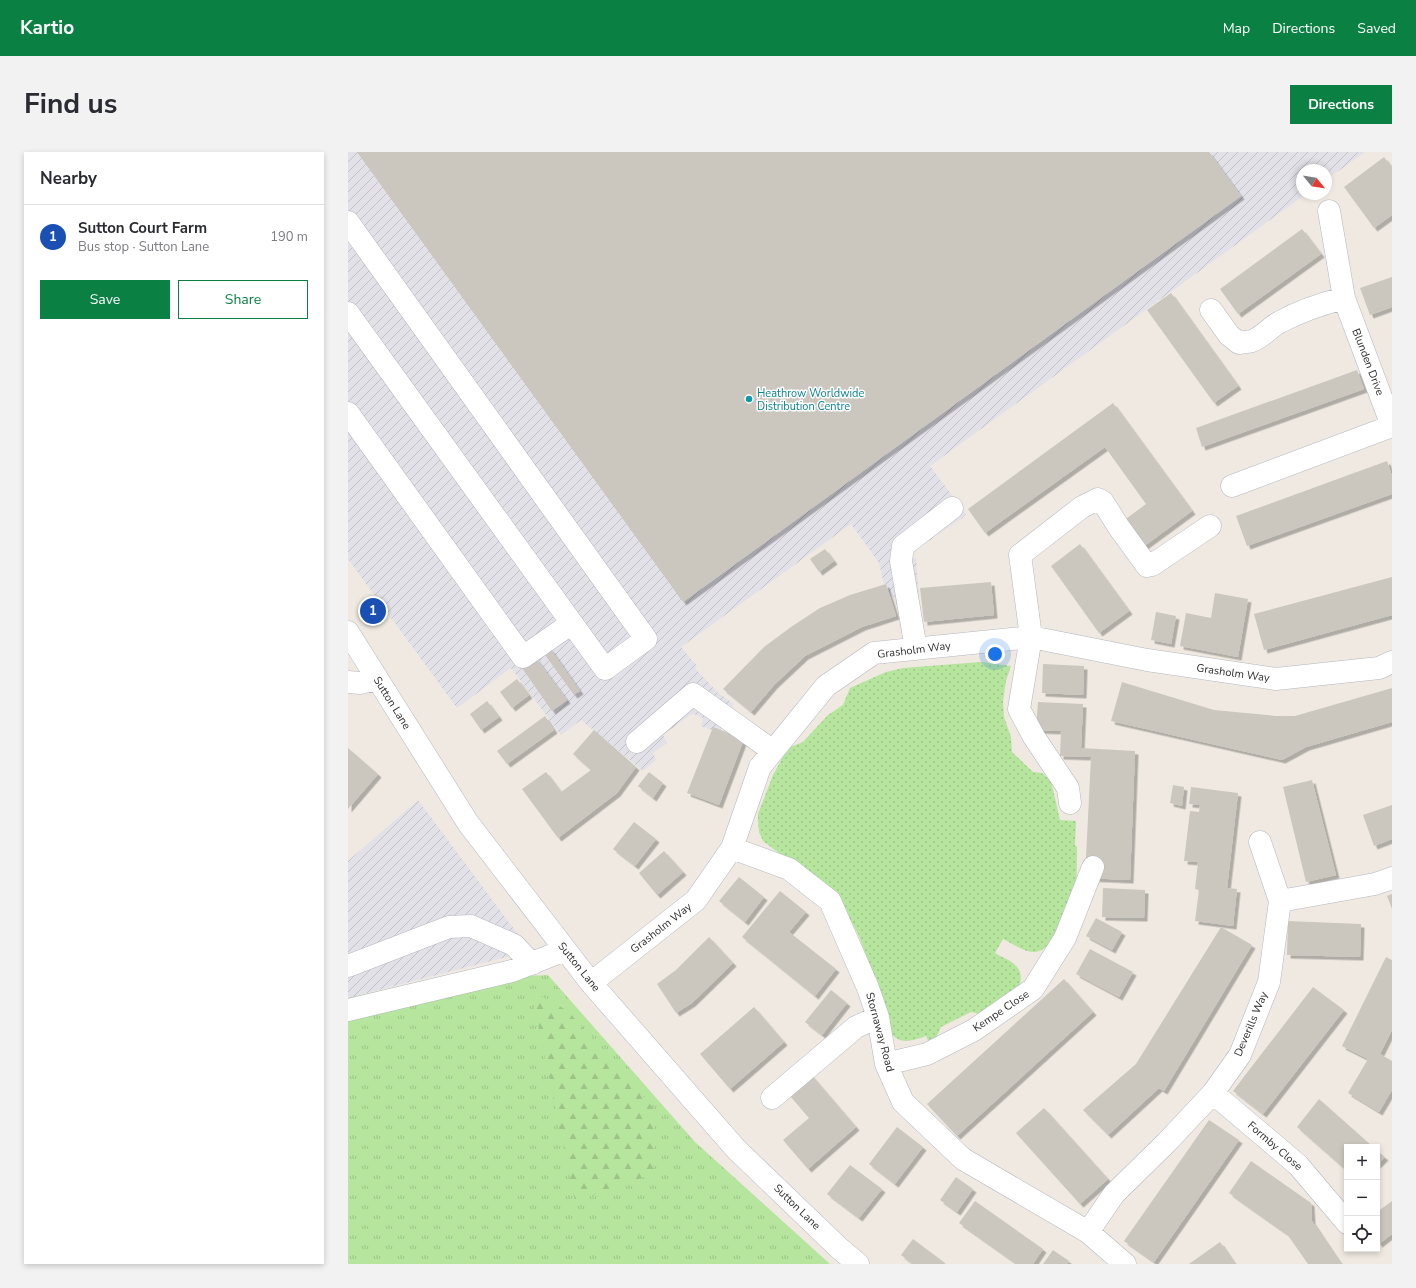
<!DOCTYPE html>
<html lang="en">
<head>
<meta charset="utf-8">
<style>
	:root { --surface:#fff; --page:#f2f2f3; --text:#2b2b33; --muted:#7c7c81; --line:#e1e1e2; --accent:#0b8043 }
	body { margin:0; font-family:"Nunito Sans",sans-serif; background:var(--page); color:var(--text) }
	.controls { position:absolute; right:12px; bottom:12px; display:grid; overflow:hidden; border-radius:0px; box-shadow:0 2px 6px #0003 }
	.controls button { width:36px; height:36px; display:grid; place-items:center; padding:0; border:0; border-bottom:1px solid var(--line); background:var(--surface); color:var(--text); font:20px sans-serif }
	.compass { position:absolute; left:948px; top:12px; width:36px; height:36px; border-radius:50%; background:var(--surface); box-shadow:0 2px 6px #0003; rotate:120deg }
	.you { position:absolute; left:647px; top:502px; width:14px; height:14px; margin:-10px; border:3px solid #fff; border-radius:50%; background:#1a73e8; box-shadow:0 0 0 6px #1a73e833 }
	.badge { display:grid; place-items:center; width:26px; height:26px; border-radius:50%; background:var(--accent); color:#fff; font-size:13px; font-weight:700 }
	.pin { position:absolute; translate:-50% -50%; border:2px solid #fff; box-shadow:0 1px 4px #0006 }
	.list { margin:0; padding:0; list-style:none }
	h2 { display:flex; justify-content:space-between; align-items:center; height:52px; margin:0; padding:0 16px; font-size:17px }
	h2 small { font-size:13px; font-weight:400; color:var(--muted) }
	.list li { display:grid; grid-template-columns:26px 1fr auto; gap:12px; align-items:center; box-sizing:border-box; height:64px; padding:0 16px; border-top:1px solid var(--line) }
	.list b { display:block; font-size:15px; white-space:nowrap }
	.list p { margin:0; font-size:13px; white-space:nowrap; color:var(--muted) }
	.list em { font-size:13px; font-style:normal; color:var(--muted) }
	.actions { display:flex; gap:8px; padding:12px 16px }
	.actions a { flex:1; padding:9px 0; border:1px solid var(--accent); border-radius:0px; text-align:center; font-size:14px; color:var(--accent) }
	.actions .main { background:var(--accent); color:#fff }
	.icon { flex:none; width:22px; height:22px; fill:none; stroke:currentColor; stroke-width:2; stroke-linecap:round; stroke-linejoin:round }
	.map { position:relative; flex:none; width:1044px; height:1112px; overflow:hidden; border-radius:0px }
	header { display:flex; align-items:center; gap:24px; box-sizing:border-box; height:56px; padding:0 20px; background:var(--accent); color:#fff }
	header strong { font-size:19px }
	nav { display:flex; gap:22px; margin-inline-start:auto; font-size:14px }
	.intro { display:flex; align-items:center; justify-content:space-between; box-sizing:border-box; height:96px; padding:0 24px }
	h1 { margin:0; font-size:28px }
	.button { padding:10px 18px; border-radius:0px; background:var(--accent); color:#fff; font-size:14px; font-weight:700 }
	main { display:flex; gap:24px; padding:0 24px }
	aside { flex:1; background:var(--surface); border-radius:0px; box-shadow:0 2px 6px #0003 }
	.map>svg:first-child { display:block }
	.industrial { fill:url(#industrial-furrows) }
	.grass { fill:url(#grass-tufts) }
	.forest { fill:url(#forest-firs) }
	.park { fill:url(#park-dots) }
	.building { fill:#cbc7bf; filter:url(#shadow) }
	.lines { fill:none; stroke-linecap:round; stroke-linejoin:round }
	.minor-casing { stroke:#b4b7c1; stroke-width:23 }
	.minor { stroke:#fff; stroke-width:22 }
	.culture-dot { fill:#0f9aa8; stroke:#fff; stroke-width:1.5 }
	.labels { text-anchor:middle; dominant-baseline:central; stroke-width:3; stroke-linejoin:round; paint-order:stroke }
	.street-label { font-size:11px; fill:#2e2e2e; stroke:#fff }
	.culture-label { font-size:11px; fill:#0d838f; stroke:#fff; text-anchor:start }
</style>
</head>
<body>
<header>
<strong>Kartio</strong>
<nav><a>Map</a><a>Directions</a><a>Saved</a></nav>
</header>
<div class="intro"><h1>Find us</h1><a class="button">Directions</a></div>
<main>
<aside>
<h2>Nearby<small></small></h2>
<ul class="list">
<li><span class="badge" style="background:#1a4fb4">1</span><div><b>Sutton Court Farm</b><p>Bus stop · Sutton Lane</p></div><em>190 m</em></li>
</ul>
<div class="actions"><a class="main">Save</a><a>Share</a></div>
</aside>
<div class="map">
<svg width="1044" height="1112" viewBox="0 0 1044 1112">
	<defs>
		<pattern id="industrial-furrows" width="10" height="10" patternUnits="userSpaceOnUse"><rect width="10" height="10" fill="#e3e1e8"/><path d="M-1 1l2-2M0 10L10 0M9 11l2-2" fill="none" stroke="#c3c1c7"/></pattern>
		<pattern id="grass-tufts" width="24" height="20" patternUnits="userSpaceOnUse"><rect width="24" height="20" fill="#b6e59e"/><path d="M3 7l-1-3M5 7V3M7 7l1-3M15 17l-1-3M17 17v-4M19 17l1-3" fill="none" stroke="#9dc588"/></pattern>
		<pattern id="forest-firs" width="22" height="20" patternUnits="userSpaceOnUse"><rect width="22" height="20" fill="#b6e59e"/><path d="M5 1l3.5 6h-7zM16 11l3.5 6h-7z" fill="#9dc588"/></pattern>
		<pattern id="park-dots" width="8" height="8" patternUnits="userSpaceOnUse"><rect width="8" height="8" fill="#b6e59e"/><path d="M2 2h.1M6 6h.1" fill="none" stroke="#9dc588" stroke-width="1.8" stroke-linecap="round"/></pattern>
		<filter id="shadow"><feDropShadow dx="3.5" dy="3.5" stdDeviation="0" flood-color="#0004"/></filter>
	</defs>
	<rect width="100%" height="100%" fill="#efe9e1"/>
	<path class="industrial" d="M0 0H1017L978 28V18H954V42H958L582 314 618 362 614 366 569 397 562 406H568L571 446 564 447 554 468 545 444 539 445 531 411 503 372 333 495 349 514 347 516 369 540 386 552 381 558 371 581 353 574 355 566 346 562 342 563 315 583 319 591 305 601 308 608 295 619 233 568 213 583 163 516 109 556 0 407Z
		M70 648 174 788V801L0 846V709Z"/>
	<path class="grass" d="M175 806 178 824 200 823 347 990 482 1112H0V846Z"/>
	<path class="forest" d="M183 839 220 859 307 958 305 1022 227 1049Z"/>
	<path class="park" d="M633 510 663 514 658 529 655 549 656 565 663 585 664 600 685 620 694 621 703 629 712 668 728 669 727 694H729C729 707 729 719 728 732 726 743 708 785 700 793 696 797 691 800 686 800 675 800 664 791 655 787L647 801C653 805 661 807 666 812 674 818 675 829 669 837 665 843 644 857 637 863L623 860 593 875 587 888 581 890 578 884C559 891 550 893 537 874L522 813 510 782 496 756 484 741 468 724 447 709 431 701 415 689 411 680 410 669V662L425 623 440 596 455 590 480 563 495 553 502 536 538 520 555 516Z"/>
	<path class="building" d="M9 0H861L893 44 335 450Z
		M1036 5 1044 16V63L1026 76 996 35Z
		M954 77 973 102 890 162 872 137Z
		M1044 125V155L1022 163 1012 136Z
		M823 141 890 234 866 251 799 158Z
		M1009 218 1016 237 854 295 848 276Z
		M765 251 844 359 795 395 775 369 798 352 757 295 637 381 620 357Z
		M1039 309 1044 324V342L899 394 888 364Z
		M732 392 781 459 751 481 703 414Z
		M477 397 486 409 471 420 462 407Z
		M1044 425V463L916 498 906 462Z
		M643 430 646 463 576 470 572 436Z
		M538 432 548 464 514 475 457 504 426 533 403 560 375 537 416 495 443 475 472 456 502 443Z
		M867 441 900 447 890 505 832 494 838 461 863 466Z
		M808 460 828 464 823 492 803 488Z
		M202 496 232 539 226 543 195 500Z
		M188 506 219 548 204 559 174 516Z
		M695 512 736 514 735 543 694 541Z
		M169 527 181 543 164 556 152 540Z
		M774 530 866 558 928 564H947L1044 536V570L958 595 934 608 763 569Z
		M139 549 151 565 133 578 122 562Z
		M690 550 735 552 733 596 787 599 782 728 737 726 743 605 712 604 713 579 688 578Z
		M197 564 206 578 159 612 149 599Z
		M365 575 396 587 371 653 339 641Z
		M246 578 288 615 269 641 210 686 174 637 198 620 213 640 243 618 225 602Z
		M0 596 30 622 0 657Z
		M301 620 315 631 305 646 290 634Z
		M964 628 988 723 958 730 935 635Z
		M825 633 836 635 834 654 822 651Z
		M843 635 890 641 879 736 889 737 885 774 847 769 851 738 847 737 850 710 836 709 842 659 851 660 852 653 841 652Z
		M1044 653V687L1026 694 1015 663Z
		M286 670 308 687 287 714 265 697Z
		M316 699 335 720 309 743 291 721Z
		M391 725 416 745 397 770 371 749Z
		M755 736 797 738 796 766 754 765Z
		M432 739 458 760 441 780 488 817 467 844 394 785Z
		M1044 742V757L1039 744Z
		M748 766 774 780 764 798 738 784Z
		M940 769 1013 772 1012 805 939 803Z
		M873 775 904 793 816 939 811 936 760 983 735 958 788 912Z
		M361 785 385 811 344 851 328 861 309 832 328 818Z
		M742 797 785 820 771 845 728 822Z
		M1038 805 1044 808V878L1032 902 1044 909V938L1031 960 1000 941 1020 907 994 894Z
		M716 827 745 860 609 984 579 952Z
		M965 835 996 858 915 962 885 939Z
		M483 838 499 851 474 883 457 870Z
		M406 855 436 890 382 937 352 902Z
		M460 919 508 975 460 1017 435 988 461 966 437 938Z
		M971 947 1025 995H999V1019L949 975Z
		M696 956 760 1027 732 1052 668 981Z
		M861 968 891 988 806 1110 776 1089Z
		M549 975 575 995 547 1032 521 1012Z
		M1029 999 1037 1005 1029 1013Z
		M903 1009 963 1051 964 1069 993 1112H960L939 1082 881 1041Z
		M502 1013 534 1037 511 1066 479 1042Z
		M608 1025 625 1037 609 1060 592 1048Z
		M627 1049 695 1097 685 1112H669L611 1071Z
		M1044 1049V1082L1031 1092 1029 1089V1060Z
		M565 1087 597 1111 596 1112H565L553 1103Z
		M872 1090 887 1112H841Z
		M705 1098 721 1109 719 1112H695Z"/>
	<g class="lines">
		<g class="minor-casing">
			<path id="minor" d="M981 59 996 146 1044 274
				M0 70 298 487 257 517 0 161
				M863 158 881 183 891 191C895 190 900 190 904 189 915 185 922 175 932 170 952 159 973 152 996 146
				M0 261 175 505 224 471
				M884 334 1044 274
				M0 480 120 671 243 831 388 997 491 1096 510 1112
				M568 497 553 409 555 394 604 356
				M0 530 12 531 29 527
				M289 590 345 542 425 599
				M722 651 720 636 686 585 671 557 683 485 672 403 734 355 750 347 755 350 770 374 799 414 804 413 862 374
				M912 690 932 749
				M384 696 441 717 482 749 520 836 530 865 538 912 555 950 615 1007 740 1080 777 1112
				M0 814 101 775 123 774 166 793 184 812
				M243 831 348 748 384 696 412 615 478 534 526 501 683 485 799 508 928 527 1031 516 1044 510
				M0 858 164 819 217 798
				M538 912 579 902 626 878 685 837 717 786 745 715
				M865 941 950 1013 999 1071
				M424 946 508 875 530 865
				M740 1080 766 1042 819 990 865 941 892 903 921 830 932 749 1027 732 1044 726"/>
		</g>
		<use href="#minor" class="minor"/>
	</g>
	<circle class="culture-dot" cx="401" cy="247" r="4"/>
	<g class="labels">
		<g class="street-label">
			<text transform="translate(1020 210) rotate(69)">Blunden Drive</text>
			<text transform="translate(566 498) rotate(-7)">Grasholm Way</text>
			<text transform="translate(885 521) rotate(8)">Grasholm Way</text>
			<text transform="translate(44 551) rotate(58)">Sutton Lane</text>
			<text transform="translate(313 776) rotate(-38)">Grasholm Way</text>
			<text transform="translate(231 815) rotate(51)">Sutton Lane</text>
			<text transform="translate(653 859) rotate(-34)">Kempe Close</text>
			<text transform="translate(903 872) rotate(-67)">Deverills Way</text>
			<text transform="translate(532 880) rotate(75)">Stornaway Road</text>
			<text transform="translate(927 994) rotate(41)">Formby Close</text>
			<text transform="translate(449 1055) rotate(44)">Sutton Lane</text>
		</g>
		<g class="culture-label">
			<text x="409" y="241">Heathrow Worldwide<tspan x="409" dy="13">Distribution Centre</tspan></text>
		</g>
	</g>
</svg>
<div class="controls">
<button>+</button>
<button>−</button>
<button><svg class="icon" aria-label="locate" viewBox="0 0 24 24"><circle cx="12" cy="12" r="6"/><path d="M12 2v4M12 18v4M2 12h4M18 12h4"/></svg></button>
</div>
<svg class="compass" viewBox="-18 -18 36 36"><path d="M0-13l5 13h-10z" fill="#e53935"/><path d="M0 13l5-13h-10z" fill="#7c7c81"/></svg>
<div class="you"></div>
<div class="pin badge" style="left:25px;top:459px;background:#1a4fb4">1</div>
</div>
</main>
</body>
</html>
